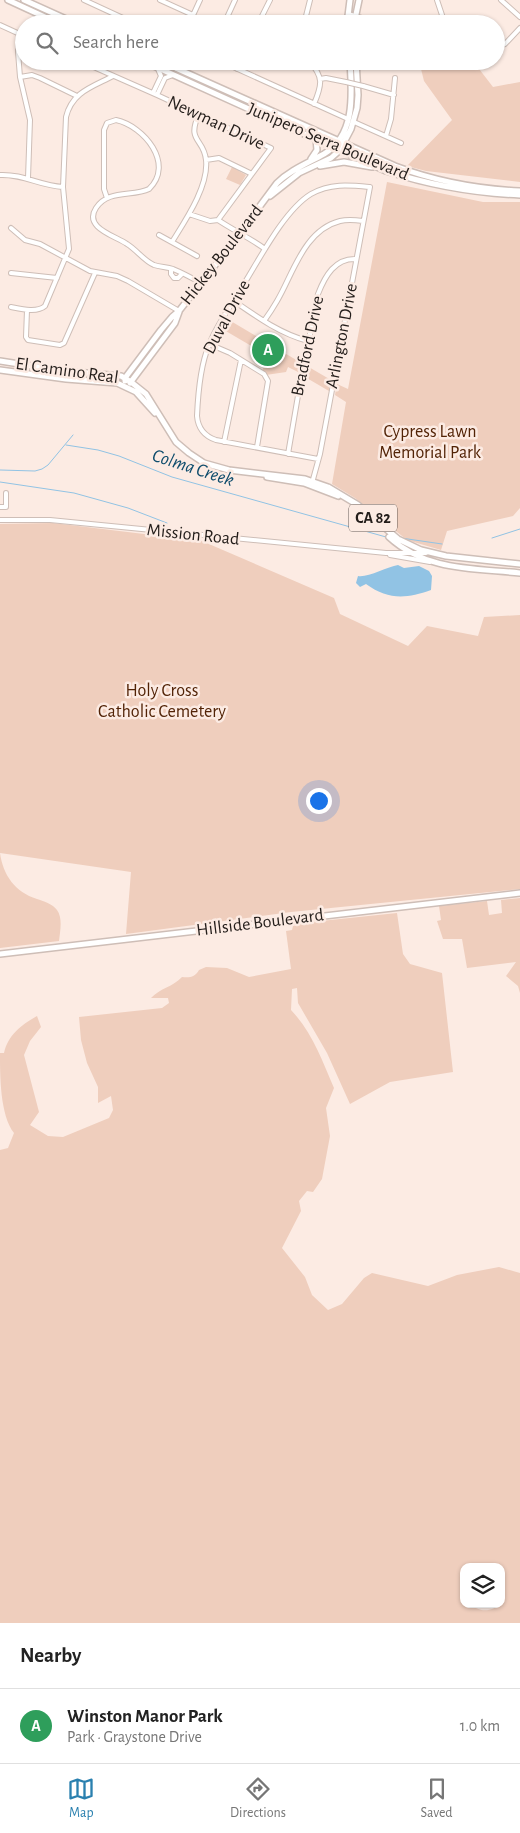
<!DOCTYPE html>
<html lang="en">
<head>
<meta charset="utf-8">
<style>
	:root { --surface:#fff; --page:#f6f6f6; --text:#222; --muted:#767676; --line:#e0e0e0; --accent:#2a80af }
	body { margin:0; font-family:"Alegreya Sans",sans-serif; background:var(--page); color:var(--text) }
	.controls { position:absolute; right:15px; bottom:15px; display:grid; overflow:hidden; border-radius:10px; box-shadow:0 1px 4px #0004 }
	.controls button { width:45px; height:45px; display:grid; place-items:center; padding:0; border:0; border-bottom:1px solid var(--line); background:var(--surface); color:var(--text); font:25px sans-serif }
	.you { position:absolute; left:318px; top:800px; width:18px; height:18px; margin:-12px; border:4px solid #fff; border-radius:50%; background:#1a73e8; box-shadow:0 0 0 8px #1a73e833 }
	.badge { display:grid; place-items:center; width:32px; height:32px; border-radius:50%; background:var(--accent); color:#fff; font-size:16px; font-weight:700 }
	.pin { position:absolute; translate:-50% -50%; border:2px solid #fff; box-shadow:0 1px 5px #0006 }
	.list { margin:0; padding:0; list-style:none }
	h2 { display:flex; justify-content:space-between; align-items:center; height:65px; margin:0; padding:0 20px; font-size:21px }
	h2 small { font-size:16px; font-weight:400; color:var(--muted) }
	.list li { display:grid; grid-template-columns:32px 1fr auto; gap:15px; align-items:center; box-sizing:border-box; height:75px; padding:0 20px; border-top:1px solid var(--line) }
	.list b { display:block; font-size:19px; white-space:nowrap }
	.list p { margin:0; font-size:16px; white-space:nowrap; color:var(--muted) }
	.list em { font-size:16px; font-style:normal; color:var(--muted) }
	.icon { flex:none; width:28px; height:28px; fill:none; stroke:currentColor; stroke-width:2; stroke-linecap:round; stroke-linejoin:round }
	.map { position:relative; flex:none; width:520px; height:1623px; overflow:hidden }
	.search { position:absolute; background:var(--surface); box-shadow:0 1px 4px #0004; left:15px; right:15px; top:15px; height:55px; display:flex; align-items:center; gap:12px; box-sizing:border-box; padding:0 18px; border-radius:28px; color:var(--muted); font-size:19px }
	.sheet { height:140px; background:var(--surface) }
	nav { display:flex; justify-content:space-around; align-items:center; box-sizing:border-box; height:70px; border-top:1px solid var(--line); background:var(--surface); font-size:14px; color:var(--muted) }
	nav a { display:grid; justify-items:center; gap:2px }
	nav .on { color:var(--accent) }
	.map>svg:first-child { display:block }
	.green { fill:#efcebd; fill-rule:evenodd }
	.water { fill:#91c3e4 }
	.lines { fill:none; stroke-linecap:round; stroke-linejoin:round }
	.stream { stroke:#91c3e4; stroke-width:1 }
	.minor-casing { stroke:#cebeb7; stroke-width:6 }
	.major-casing { stroke:#cebeb7; stroke-width:8 }
	.minor { stroke:#fff; stroke-width:4 }
	.major { stroke:#fff; stroke-width:5 }
	.minor-bridge-casing { stroke:#cebeb7; stroke-width:6; stroke-linecap:butt }
	.minor-bridge { stroke:#fff; stroke-width:4 }
	.labels { text-anchor:middle; dominant-baseline:central; stroke-width:5; stroke-linejoin:round; paint-order:stroke }
	.shield { fill:#fcebe3; stroke:#645b56; stroke-width:1 }
	.shield-label { font-size:16px; font-weight:bold; fill:#231d1a }
	.street-label { font-size:18px; fill:#231d1a; stroke:#fcebe3 }
	.park-label { font-size:18px; fill:#522306; stroke:#fcebe3 }
	.water-label { font-size:19px; font-style:italic; fill:#0e4c6c; stroke:#fcebe3 }
</style>
</head>
<body>
<div class="map">
<svg width="520" height="1623" viewBox="0 0 520 1623">
	<rect width="100%" height="100%" fill="#fcebe3"/>
	<path class="green" d="M419 61H473L493 87 520 82V182L426 171 407 166 452 120 424 81Z
		M232 167 246 175 240 185 226 179Z
		M387 182 483 202H520V508L513 516 447 531 441 550 407 540 355 498 332 484 346 402 335 395 337 384 348 389Z
		M224 317 303 364 302 374 288 367 286 372 266 375 261 372 270 357 219 327Z
		M307 366 331 380 329 391 305 377Z
		M53 523 202 541 334 598 340 614 408 646 427 626 478 636 484 617 520 615V889L291 912 126 934 131 872 0 853C3 875 15 892 37 899 43 901 53 904 57 910 63 918 60 932 59 941L0 948V524Z
		M520 898V993L518 986 506 976 516 962 467 968 462 939H443L437 921 441 920 439 906 487 901 489 915 502 913 501 900Z
		M397 913 403 954 410 964 442 973 453 1072 390 1082 350 1104 327 1053 298 1003 297 988 292 989 291 1010C312 1032 322 1060 334 1088L326 1108 330 1136 322 1179 313 1192 307 1191 299 1201 301 1211 282 1248 305 1277 312 1295 328 1310 342 1304 364 1278 372 1273 428 1286 457 1275 499 1267 520 1273V1623H0V1150L8 1148 14 1133C0 1115 0 1076 0 1053H4C8 1035 21 1025 37 1016L41 1027 30 1041 24 1055 39 1112 30 1125 48 1136 63 1137 109 1118 113 1110 111 1096 98 1103V1087L87 1063 81 1040 79 1017 162 1008 169 1003 168 998H151C160 988 173 987 182 977 190 978 195 977 199 970L206 967 227 968 249 977 291 969 286 931 292 930 293 926 302 923ZM464 1567H501L502 1604C493 1609 486 1613 476 1608L477 1604H464Z"/>
	<path class="water" d="M398 565 404 568 419 566 429 571 432 576 431 590C406 599 388 600 366 584L360 587 356 583 358 576C367 578 387 567 398 565Z"/>
	<g class="lines">
		<path class="stream" d="M66 445 98 450 119 456 172 477 386 537
			M0 470 35 471 42 469 48 465 73 435
			M0 482 74 493 128 508 167 523
			M401 538 442 544
			M492 538 520 529"/>
		<g class="minor-casing">
			<path id="minor" d="M84 0 136 24
				M160 0 193 15
				M437 0 445 24
				M501 0 520 17
				M348 14 382 24
				M189 24 200 0
				M224 24 235 0
				M258 24 270 0
				M304 24 310 0
				M0 25 24 36
				M19 34 18 52 20 77 30 120 28 178
				M496 48 505 44 520 28
				M80 61 157 95 271 148 218 220
				M175 61 177 69
				M220 61 348 119
				M309 61C324 77 322 85 314 104
				M413 64 414 61
				M237 69 240 61
				M20 77 32 75 40 78 77 96
				M320 79 326 78 346 82
				M363 86 394 95
				M153 93 161 76 158 69
				M157 95 165 78 173 75
				M354 122 401 143
				M386 136 391 119 395 78
				M206 160 219 158 252 174
				M0 175C24 174 40 186 63 187
				M107 198 104 189V130L107 123 116 120C144 126 175 164 149 189 133 197 108 189 96 208 83 228 116 236 127 244 137 250 144 261 154 265 160 267 167 267 173 269 183 273 192 278 201 283
				M189 214 210 221 218 220C233 230 250 238 265 249
				M11 228 25 240 40 244 90 271 117 276 128 281 179 311
				M159 235 197 256
				M172 242C185 221 209 186 206 160 204 138 186 142 199 114
				M171 269V274L174 278H178L182 274
				M11 273 57 278
				M234 301C257 317 281 334 308 341
				M11 307C21 309 37 313 45 306L69 249 63 187 66 117C72 92 92 87 113 76
				M27 310 26 337 28 340 60 345 64 343 95 273
				M264 321C269 314 273 308 277 301 293 274 304 230 340 221 348 219 356 220 363 221
				M209 344 230 353 264 374 268 381 257 447
				M224 442 241 360
				M288 454 300 384 318 294C325 276 335 258 356 259
				M312 483 320 454 370 187C349 185 330 183 311 194 283 211 257 264 239 292 229 309 216 326 209 345 200 366 198 393 197 416 198 428 204 436 216 440L318 459
				M0 507H6V493
				M0 520H50L386 553H426
				M390 555 430 562"/>
		</g>
		<g class="major-casing">
			<path id="major" d="M8 0 60 24
				M24 0 77 24
				M347 24 350 0
				M354 24 359 0
				M143 61 386 171C429 185 475 193 520 195
				M160 61 395 166C435 181 477 189 520 191
				M311 159 317 150 316 139
				M320 166 344 162 372 167
				M270 196 299 173 331 158 340 150 351 129 357 108 358 95 356 61
				M0 361 64 371 121 376 131 382 146 394 176 442 189 453 204 463 229 470 305 479 328 487 358 505 398 539 421 550 446 556 520 564
				M0 370 66 379 117 383 136 392 155 413
				M125 381V378L161 330 172 317 179 311 237 237 277 183C290 170 308 163 324 154 356 135 352 93 350 61
				M130 383 175 323 179 312
				M267 477 304 483 338 496
				M389 537C426 571 473 568 520 573
				M0 954 520 893"/>
		</g>
		<use href="#minor" class="minor"/>
		<use href="#major" class="major"/>
		<g class="minor-bridge-casing">
			<path id="minor-bridge" d="M346 82 363 86"/>
		</g>
		<use href="#minor-bridge" class="minor-bridge"/>
	</g>
	<g class="labels">
		<rect class="shield" x="349" y="504.5" width="48" height="27" rx="4"/>
		<g class="shield-label">
			<text x="373" y="518">CA 82</text>
		</g>
		<g class="street-label">
			<text transform="translate(216 123) rotate(25)">Newman Drive</text>
			<text transform="translate(328 142) rotate(23)">Junipero Serra Boulevard</text>
			<text transform="translate(222 255) rotate(-52)">Hickey Boulevard</text>
			<text transform="translate(227 317) rotate(-62)">Duval Drive</text>
			<text transform="translate(342 336) rotate(-79)">Arlington Drive</text>
			<text transform="translate(308 346) rotate(-78)">Bradford Drive</text>
			<text transform="translate(67 371) rotate(8)">El Camino Real</text>
			<text transform="translate(193 535) rotate(6)">Mission Road</text>
			<text transform="translate(260 923) rotate(-7)">Hillside Boulevard</text>
		</g>
		<g class="park-label">
			<text x="430" y="432">Cypress Lawn<tspan x="430" dy="21">Memorial Park</tspan></text>
			<text x="162" y="691">Holy Cross<tspan x="162" dy="21">Catholic Cemetery</tspan></text>
		</g>
		<g class="water-label">
			<text transform="translate(193 468) rotate(18)">Colma Creek</text>
		</g>
	</g>
</svg>
<div class="controls">
<button><svg class="icon" aria-label="layers" viewBox="0 0 24 24"><path d="M12 4l9 5-9 5-9-5zM3 14l9 5 9-5"/></svg></button>
</div>
<div class="you"></div>
<div class="pin badge" style="left:268px;top:350px;background:#2e9e5b">A</div>
<div class="search"><svg class="icon" aria-label="search" viewBox="0 0 24 24"><circle cx="10" cy="10" r="6"/><path d="M15 15l6 6"/></svg>Search here</div>
</div>
<section class="sheet">
<h2>Nearby<small></small></h2>
<ul class="list">
<li><span class="badge" style="background:#2e9e5b">A</span><div><b>Winston Manor Park</b><p>Park · Graystone Drive</p></div><em>1.0 km</em></li>
</ul>
</section>
<nav>
<a class="on"><svg class="icon" aria-label="map" viewBox="0 0 24 24"><path d="M3 6l6-2 6 2 6-2v14l-6 2-6-2-6 2zM9 4v14M15 6v14"/></svg>Map</a>
<a><svg class="icon" aria-label="directions" viewBox="0 0 24 24"><path d="M12 3l9 9-9 9-9-9zM9 14v-3h6M13 9l2 2-2 2"/></svg>Directions</a>
<a><svg class="icon" aria-label="saved" viewBox="0 0 24 24"><path d="M7 4h10v16l-5-4-5 4z"/></svg>Saved</a>
</nav>
</body>
</html>
